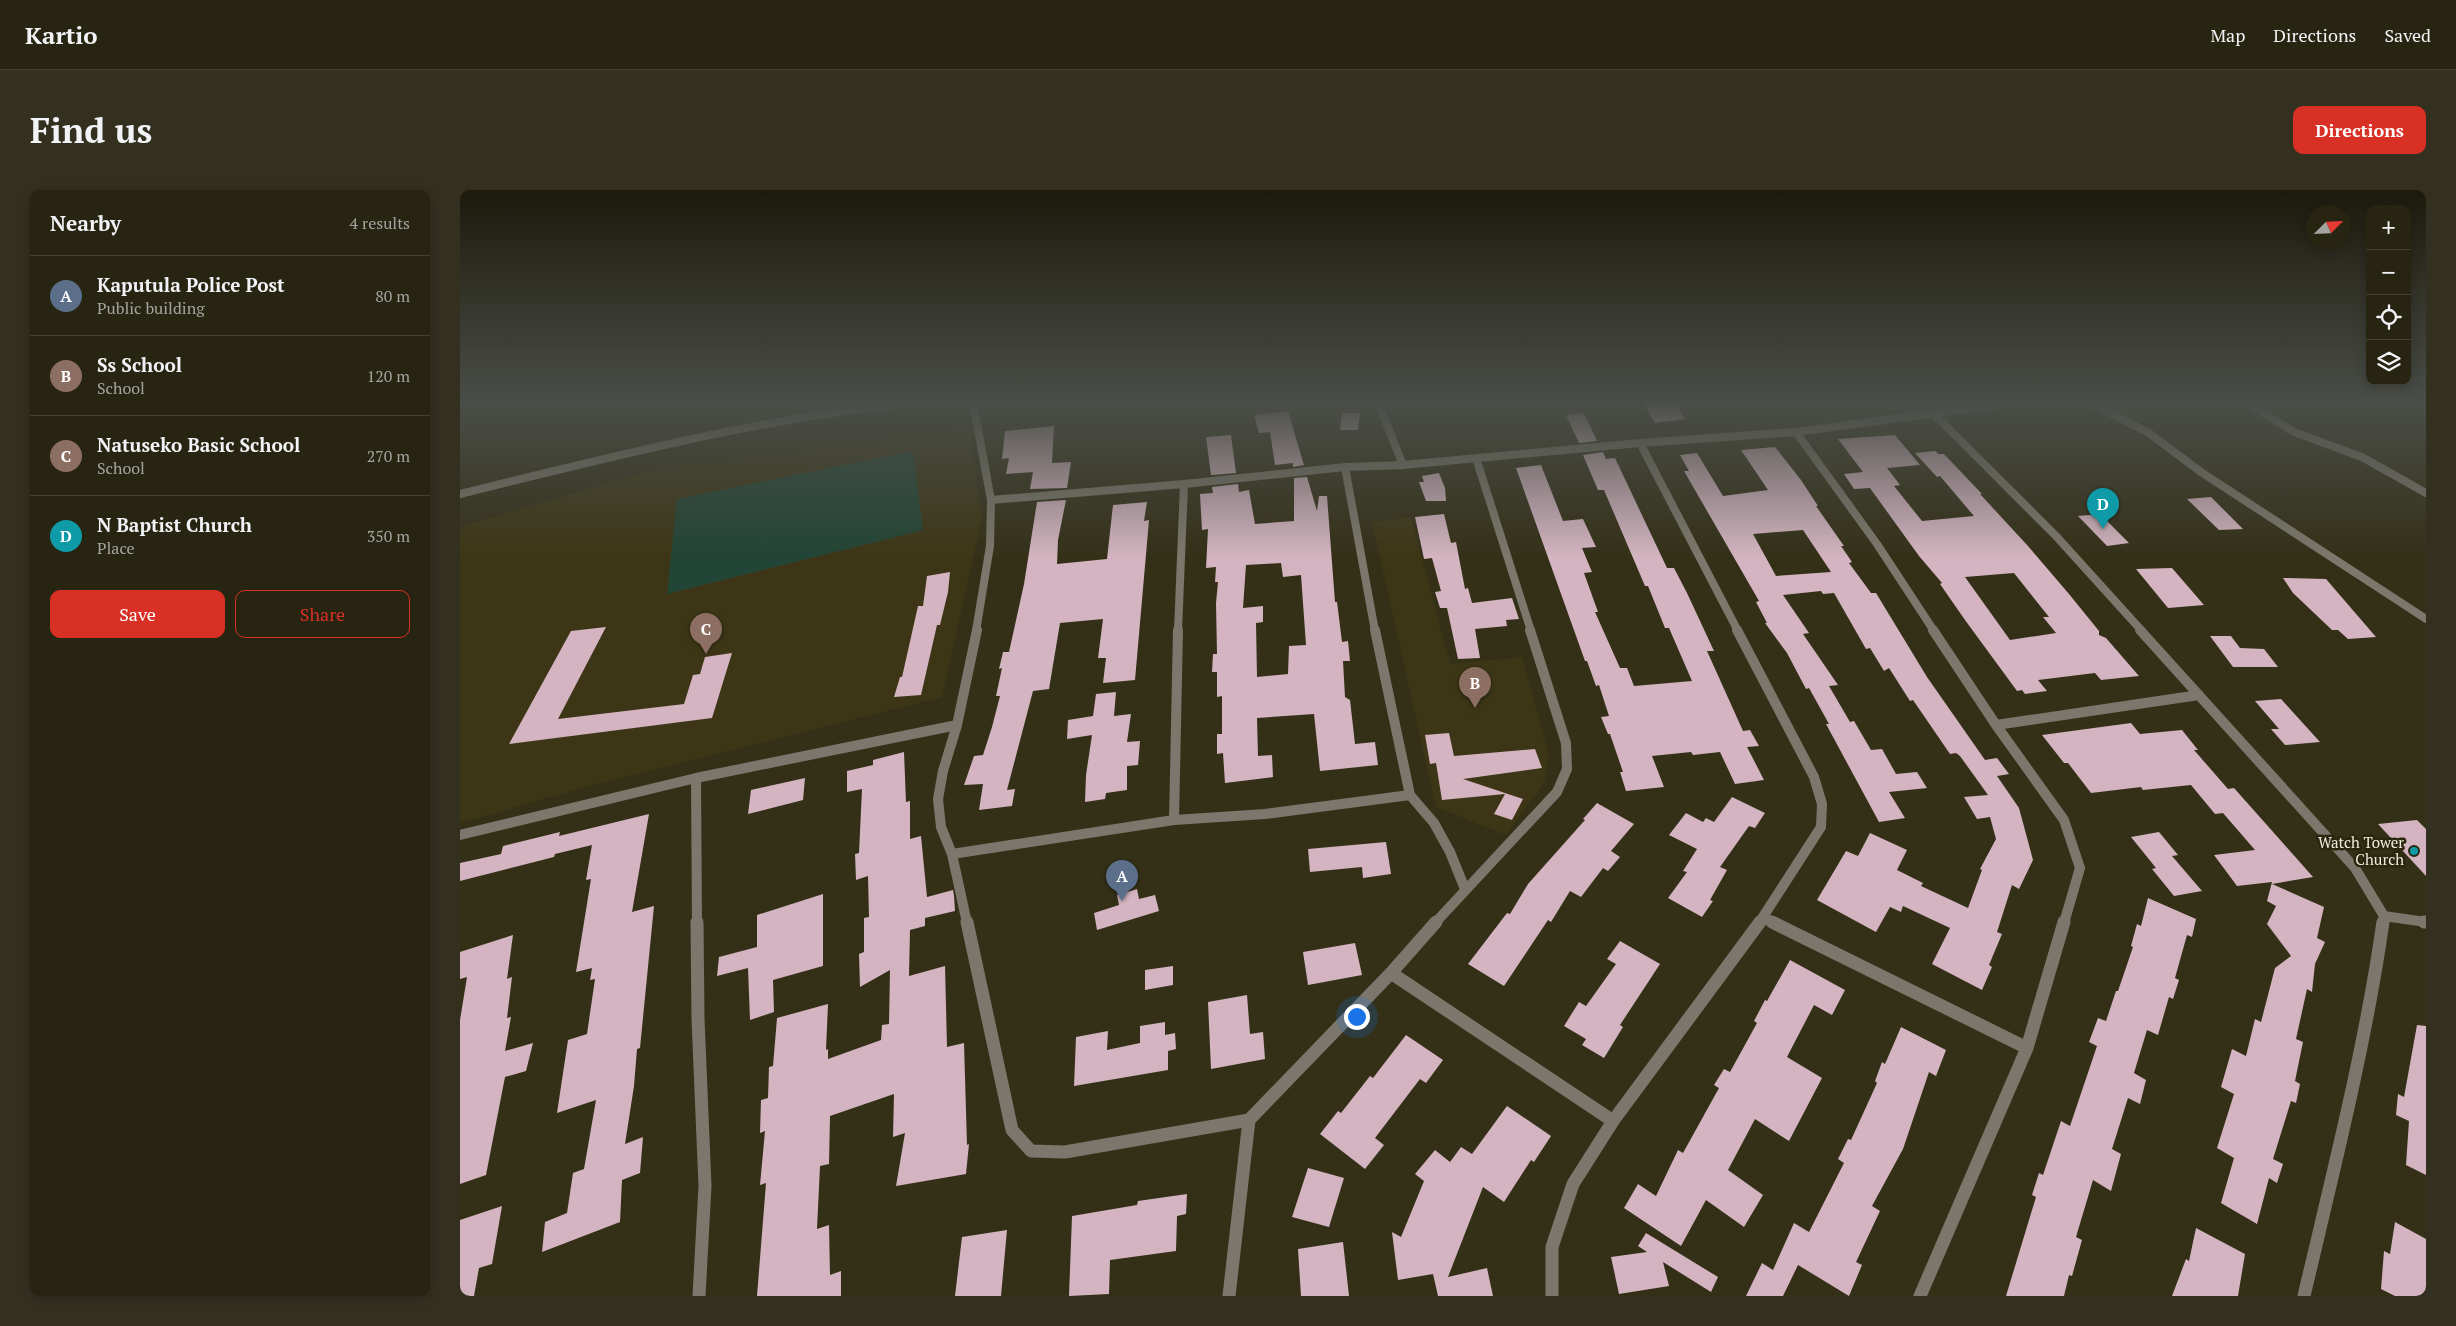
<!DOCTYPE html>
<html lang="en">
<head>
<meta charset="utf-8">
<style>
	:root { --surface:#272412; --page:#333020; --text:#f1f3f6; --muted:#a4a49f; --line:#434132; --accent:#d93025 }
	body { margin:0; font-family:"PT Serif",serif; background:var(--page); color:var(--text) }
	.controls { position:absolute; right:15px; top:15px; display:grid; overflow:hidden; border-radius:10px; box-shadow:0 2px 12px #0003 }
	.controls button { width:45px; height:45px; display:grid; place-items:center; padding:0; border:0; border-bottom:1px solid var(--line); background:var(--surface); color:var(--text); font:25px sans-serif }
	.compass { position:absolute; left:1846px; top:15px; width:45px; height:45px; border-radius:50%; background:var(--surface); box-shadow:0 2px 12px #0003; rotate:66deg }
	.you { position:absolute; left:896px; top:826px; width:18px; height:18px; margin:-12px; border:4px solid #fff; border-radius:50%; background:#1a73e8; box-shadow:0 0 0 8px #1a73e833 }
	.badge { display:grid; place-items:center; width:32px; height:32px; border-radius:50%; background:var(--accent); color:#fff; font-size:16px; font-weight:700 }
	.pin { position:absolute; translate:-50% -41px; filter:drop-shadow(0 1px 2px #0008) }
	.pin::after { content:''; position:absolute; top:26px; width:18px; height:15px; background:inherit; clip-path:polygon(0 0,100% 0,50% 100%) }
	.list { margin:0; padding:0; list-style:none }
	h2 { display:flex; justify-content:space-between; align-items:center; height:65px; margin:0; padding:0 20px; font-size:21px }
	h2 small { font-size:16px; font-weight:400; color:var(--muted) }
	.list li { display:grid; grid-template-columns:32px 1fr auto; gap:15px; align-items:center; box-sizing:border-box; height:80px; padding:0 20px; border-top:1px solid var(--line) }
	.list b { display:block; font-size:19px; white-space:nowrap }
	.list p { margin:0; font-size:16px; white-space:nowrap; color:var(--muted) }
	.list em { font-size:16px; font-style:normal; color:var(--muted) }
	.actions { display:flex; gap:10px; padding:15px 20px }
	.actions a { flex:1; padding:11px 0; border:1px solid var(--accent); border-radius:10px; text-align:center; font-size:18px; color:var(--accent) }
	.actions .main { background:var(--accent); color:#fff }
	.icon { flex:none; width:28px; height:28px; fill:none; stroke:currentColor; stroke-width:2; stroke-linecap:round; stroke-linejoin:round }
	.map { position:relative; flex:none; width:1966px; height:1106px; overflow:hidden; border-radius:10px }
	header { display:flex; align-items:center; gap:30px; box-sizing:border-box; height:70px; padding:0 25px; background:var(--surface); border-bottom:1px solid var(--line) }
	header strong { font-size:24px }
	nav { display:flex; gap:28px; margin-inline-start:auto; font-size:18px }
	.intro { display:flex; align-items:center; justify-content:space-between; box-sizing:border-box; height:120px; padding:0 30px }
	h1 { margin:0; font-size:35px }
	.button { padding:12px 22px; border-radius:10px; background:var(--accent); color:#fff; font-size:18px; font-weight:700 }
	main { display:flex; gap:30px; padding:0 30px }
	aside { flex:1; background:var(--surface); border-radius:10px; box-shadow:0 2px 12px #0003 }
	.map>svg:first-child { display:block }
	.built { fill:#3d3616 }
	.green { fill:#234535 }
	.building { fill:#d3b4c0; fill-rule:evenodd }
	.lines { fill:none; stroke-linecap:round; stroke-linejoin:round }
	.minor-far2 { stroke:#7c776c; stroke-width:8 }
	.minor-far1 { stroke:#7c776c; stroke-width:10 }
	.minor { stroke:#7c776c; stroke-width:13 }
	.tertiary { stroke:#7c776c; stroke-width:8 }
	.culture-dot { fill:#0f9aa8; stroke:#2b260e; stroke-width:2 }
	.labels { text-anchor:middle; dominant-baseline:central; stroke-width:5; stroke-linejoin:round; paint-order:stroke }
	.poi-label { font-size:15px; fill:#eeecdd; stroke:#2b260e; text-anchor:end }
</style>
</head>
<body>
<header>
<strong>Kartio</strong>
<nav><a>Map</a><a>Directions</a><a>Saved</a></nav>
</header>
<div class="intro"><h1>Find us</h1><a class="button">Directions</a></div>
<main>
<aside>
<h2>Nearby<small>4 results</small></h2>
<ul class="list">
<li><span class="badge" style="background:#5c6f8a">A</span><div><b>Kaputula Police Post</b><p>Public building</p></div><em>80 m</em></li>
<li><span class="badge" style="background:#8d6e63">B</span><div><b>Ss School</b><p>School</p></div><em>120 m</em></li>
<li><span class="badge" style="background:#8d6e63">C</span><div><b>Natuseko Basic School</b><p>School</p></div><em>270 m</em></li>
<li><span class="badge" style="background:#0f9aa8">D</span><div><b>N Baptist Church</b><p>Place</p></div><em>350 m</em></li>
</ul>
<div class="actions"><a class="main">Save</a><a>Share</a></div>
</aside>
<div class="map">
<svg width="1966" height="1106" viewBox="0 0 1966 1106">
	<rect width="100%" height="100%" fill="#343018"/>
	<path class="built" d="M509 239 522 327 482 507 129 596 0 633V337L196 279Z
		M951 327 990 474 1062 467 1088 561 1085 591 1046 645 976 617 912 332Z"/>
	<path class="green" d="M453 261 463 340 207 404 217 309Z"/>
	<path class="building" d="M1182 212H1215L1225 229 1195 233Z
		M828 221 843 272 844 275 833 277V273L815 275 810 242 799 243 794 225Z
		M882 223H900L898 240H880Z
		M1124 223 1137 251 1119 253 1106 225Z
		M594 236 592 273 611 272 607 298 570 299 573 282 546 284 549 268 542 269 545 241Z
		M771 245 776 283 751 285 746 247Z
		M1435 245 1460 275 1427 278 1440 295 1434 296 1462 331 1514 326 1480 286 1477 287 1455 263 1475 261 1479 264H1484L1522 304H1520L1568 356 1609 404 1639 441V445L1646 448 1679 486 1641 490 1635 483 1578 490 1587 501 1565 504 1562 500 1557 501 1505 430 1480 394 1482 393 1459 366 1410 298 1394 299 1384 284 1403 282 1378 249ZM1554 383 1589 427H1583L1596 443 1550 450 1505 387Z
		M1315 257 1341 290 1358 316H1356L1384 356H1381L1392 372 1389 373 1411 403H1416L1467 487 1525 570 1537 568 1549 584 1537 586 1559 618 1573 670 1559 699 1552 695 1537 742 1542 744 1529 775 1532 777 1522 800 1472 774 1490 738 1443 716 1441 722 1430 717 1416 742 1357 710 1386 661 1398 666 1410 643 1447 660 1437 680 1463 693 1461 696 1508 718 1522 680 1520 679 1536 649 1530 627 1517 629 1504 607 1528 605 1500 566 1496 563 1490 564 1453 510 1450 511 1429 478 1424 481 1410 458 1406 459 1374 403 1363 404 1361 401 1323 405 1349 443 1343 444 1378 495 1369 496 1390 532 1394 531 1411 560 1422 559 1436 584 1457 582 1467 598 1429 602 1445 628 1419 632 1366 534H1369L1349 498 1346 499 1327 463 1305 433H1307L1296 412 1299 411 1224 281H1229L1220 265 1237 263 1263 306 1308 300 1281 260ZM1343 340 1371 382 1316 386 1293 344Z
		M1143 262 1146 269 1155 268 1207 378H1214L1227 403 1254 461H1247L1283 541 1290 540 1299 556 1287 557 1304 590 1275 594 1260 562 1233 565 1231 562 1192 566 1204 597 1166 601 1160 582H1163L1150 544H1148L1141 527 1149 526 1139 495 1136 496 1127 471H1125L1056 278 1081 275 1103 331 1123 329 1136 357 1122 358 1132 382 1124 383 1138 422H1135L1160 478H1167L1174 496 1232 491 1209 438H1205L1188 396H1185L1144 300H1138L1123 265Z
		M979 283 985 298 986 311H966L959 292H964L962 286Z
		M847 287 857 321 859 306H867L875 412H877L882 452 888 451 890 471H883L885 507 890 510 895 554 915 552 918 575 860 581 854 524 797 528 798 566 812 565 813 587 765 593 763 563 757 564V544H762V506L757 507V482H752L753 464H757L756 413 758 392H755L756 377 746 378 748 339 742 340 740 304 753 303 752 297 778 294 779 302 789 300 795 334 834 331V288ZM821 373 823 387 841 385 846 455 829 456 828 484 797 487 796 433 803 432V416L783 418 786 375Z
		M1751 307 1783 339 1759 340 1727 309Z
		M606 310 598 350 597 374 647 369 653 315 687 312 684 331 689 330 675 490 643 493 646 468H638L643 429 600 433 589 499 573 501 547 600 555 599 552 616 519 620 523 594 504 595 514 566 523 565 532 537 540 506H536L542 478 539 479 543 462H549L564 394 577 312Z
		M984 324 991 353 996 352 1005 399 1008 398 1012 413 1052 408 1059 429 1046 430 1047 436 1015 439 1020 468 998 469 987 418H980L975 402 981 401 972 368 964 369 955 327Z
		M1640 324 1669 353 1647 356 1618 326Z
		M1712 378 1744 415 1708 418 1676 379Z
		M490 382 488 402 480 435H477L461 505 434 507 440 487H442L458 416H463L467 386Z
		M1823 388 1866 389 1916 447 1888 449 1878 440H1872L1833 403Z
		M146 437 98 529 224 514 233 485 240 484 245 467 272 463 252 528 49 554 111 441Z
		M1750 446H1771L1780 458 1804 459 1818 477H1773Z
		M656 502 654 526 671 524 667 552 680 551 678 575 667 576V600L646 603 645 609 625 612 626 585 632 545 607 549 608 530 633 526 636 504Z
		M1821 509 1860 552 1825 555 1811 539H1819L1795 511Z
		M1671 533 1680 544 1722 540 1738 560H1734L1768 599 1774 598 1853 687 1812 694 1864 717 1857 748 1865 752 1855 774 1852 802 1847 799 1836 849 1843 852 1835 891 1840 894 1836 913 1831 911 1813 969 1823 974 1817 993 1809 988 1797 1034 1761 1013 1774 968 1757 958 1774 904 1761 897 1772 859 1786 866 1795 829 1801 832 1815 778 1831 766 1807 734 1816 716 1807 711 1812 692 1777 696 1754 665 1795 660 1763 623 1755 624 1731 595 1683 600 1681 597 1631 603 1608 573H1604L1582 545Z
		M989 543 994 566 1075 559 1082 578 1003 589 1063 609 1052 630 1034 624 1045 604 982 610 976 573 970 574 965 545Z
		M444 562 446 612 450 611V649L461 646 467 707 493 700 494 706 495 721 465 728V736L450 740 449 786 485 776 487 857 504 853 507 955 509 954 506 984 436 996 445 943 433 947 434 904 370 926 369 974 360 976 357 1039 369 1035 370 1085 381 1081V1106H297L306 993 300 995 305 941 300 943 301 910 308 908 309 877 313 876 317 828 368 814 366 860 368 859V869L421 850 422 835 429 834 430 780 400 797 399 764 404 762V728L409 727 408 686 396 690 395 664 399 663 402 599 387 602V581L413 575V570Z
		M345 588 343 610 288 624 291 600Z
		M1272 607 1305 623 1295 638 1289 636 1260 677 1267 680 1250 710 1253 711 1242 727 1208 708 1227 682 1223 681 1237 659 1209 645 1226 623 1243 632 1246 628 1254 632Z
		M1137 613 1174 634 1151 661 1160 667 1148 681 1143 678 1121 707 1110 701 1091 732 1088 730 1044 796 1008 774 1047 723 1050 724 1068 694 1125 630 1123 629Z
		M189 624 172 722 194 716 180 858 177 859 174 896 165 954 183 947 180 983 162 990 160 1032 82 1062 85 1032 107 1023 113 983 124 979 136 910 97 923 108 850 127 844 135 789 130 790 132 778 116 782 131 689 126 690 132 655 95 664 94 667 0 691V673L41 664 43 656 100 642 99 646Z
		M1957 630 1966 639V686L1918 634Z
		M1699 642 1718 665 1712 666 1742 701 1714 706 1692 679 1696 678 1671 647Z
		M926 652 931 684 903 688 902 677 850 682 848 659Z
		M677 699 679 709 695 705 699 721 637 740 634 723 659 715 657 705Z
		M363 704V776L313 790 314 822 290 830 288 778 257 786 259 767 297 757V725Z
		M1688 708 1736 729 1732 747 1727 745 1715 788 1719 790 1713 809 1709 807 1698 845 1687 840 1674 883 1686 890 1680 914 1668 908 1652 959 1661 964 1651 1001 1633 990 1616 1047 1622 1050 1612 1086 1609 1085 1604 1106H1546L1576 1007 1572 1005 1579 983 1583 985 1601 931 1610 936 1637 856 1629 852 1638 828 1646 831 1656 801H1658L1673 757 1671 756 1677 734 1681 736Z
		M53 745 47 789 52 787 47 828 51 827 45 861 73 853 66 881 45 887 26 985 0 994V830L7 787 0 789V762Z
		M1160 751 1200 774 1160 835 1163 837 1144 868 1122 855 1126 849 1104 836 1119 812 1126 816 1156 774 1147 769Z
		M895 753 902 785 848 795 843 762Z
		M1330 770 1385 800 1372 825 1354 815 1327 867 1362 888 1329 951 1295 929 1268 980 1303 1005 1284 1037 1246 1010 1221 1056 1164 1018 1178 994 1196 1006 1218 960 1223 963 1259 898 1254 895 1264 879 1270 882 1297 833 1294 831 1305 810 1307 811Z
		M713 776V795L685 800V780Z
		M787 805 790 844 803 842 805 869 751 879 748 812Z
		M705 832V845L715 843 716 859 708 861V880L614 896 616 847 648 841 647 860 680 853V836Z
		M1957 835 1966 836V985L1946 975 1949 931 1936 925 1938 904 1944 907Z
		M1441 837 1486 860 1476 886 1469 882 1443 959 1412 1016 1420 1021 1396 1072 1402 1075 1389 1106 1338 1075 1323 1106H1286L1302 1073 1313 1080 1334 1033 1349 1042 1384 973 1378 969 1388 949 1391 950 1417 893 1415 891 1422 872 1425 874Z
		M946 845 983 870 966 893 960 889 915 948 924 955 905 979 860 944 878 921 881 923 910 886 913 888Z
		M1047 916 1091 946 1074 972 1071 970 1044 1012 1023 997 988 1087 1027 1078 1033 1106H978L973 1084 938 1090 932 1042 941 1047 964 991 955 984 975 960 990 972 1001 957 1012 964Z
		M848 978 884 988 869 1037 832 1027Z
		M727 1004 726 1024 717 1026 716 1061 650 1070 649 1104 609 1106 612 1026 677 1015 678 1011Z
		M42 1016 32 1074 19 1078 14 1106H0V1030Z
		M1935 1032 1966 1049V1106H1935L1921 1099 1924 1061 1930 1064Z
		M1736 1038 1785 1064 1778 1106H1712L1726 1069 1729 1071Z
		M547 1040 541 1106H495L502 1047Z
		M1186 1043 1258 1087 1251 1102 1203 1072 1209 1096 1159 1104 1151 1067 1187 1062 1178 1056Z
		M883 1052 889 1106H841L838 1059Z"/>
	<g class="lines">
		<path class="minor-far2" d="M513 212 531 310 530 356 516 441
			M918 212 943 275
			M1629 212 1689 243 1741 282 1966 429
			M1786 212 1834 242 1902 267 1966 303
			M1474 224 1596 346 1682 441
			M1336 242 1417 354 1474 441
			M1180 253 1278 441
			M1016 268 1071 441
			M885 277 915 441
			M531 310 724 294 885 277 943 275 1180 253 1336 242 1555 212
			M718 441 724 294"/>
		<path class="minor-far1" d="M915 440 950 605 974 633 990 662 1005 699
			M1277 440 1354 587 1362 614 1361 637 1299 733
			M1473 440 1536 535 1604 630 1620 678 1604 733
			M1680 440 1895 678 1924 726 1923 733
			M1536 535 1739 505
			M236 588 237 733
			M714 630 718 440
			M0 645 236 588 497 535
			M492 664 714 630 805 624 950 605
			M1924 726 1966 732
			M1303 727 1315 733
			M507 733 492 664 481 637 478 609 483 581 497 535 517 440
			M975 733 1097 602 1107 579 1106 553 1070 440"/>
		<path class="minor" d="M237 732 238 829 245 996 239 1106
			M507 732 552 940 571 961 605 962 789 930
			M1312 732 1567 858
			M1964 732H1966
			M931 783 1153 931
			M769 1106 789 930 931 783 976 732
			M1092 1106V1057L1113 994 1153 931 1300 732
			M1460 1106 1567 858 1604 732
			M1844 1106C1873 982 1905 858 1923 732"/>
		<path class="tertiary" d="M0 304C150 267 299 229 453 212"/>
	</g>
	<linearGradient id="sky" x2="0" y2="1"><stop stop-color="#1d1a0d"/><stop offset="0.58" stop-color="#4a4e48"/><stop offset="1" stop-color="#4a4e48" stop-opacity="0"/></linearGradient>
	<rect width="1966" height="367" fill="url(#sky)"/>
	<circle class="culture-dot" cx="1954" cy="661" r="5"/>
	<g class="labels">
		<g class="poi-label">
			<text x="1944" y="652">Watch Tower<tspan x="1944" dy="17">Church</tspan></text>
		</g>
	</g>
</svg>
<div class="controls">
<button>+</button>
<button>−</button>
<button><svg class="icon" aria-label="locate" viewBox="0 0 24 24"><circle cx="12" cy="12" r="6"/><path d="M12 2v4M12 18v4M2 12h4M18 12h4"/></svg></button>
<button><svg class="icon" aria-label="layers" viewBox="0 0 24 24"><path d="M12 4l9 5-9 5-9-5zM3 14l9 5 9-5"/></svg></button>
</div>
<svg class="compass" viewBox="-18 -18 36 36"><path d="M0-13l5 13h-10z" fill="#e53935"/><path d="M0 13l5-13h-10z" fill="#a4a49f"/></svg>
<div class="you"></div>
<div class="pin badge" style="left:662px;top:711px;background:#5c6f8a">A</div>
<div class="pin badge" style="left:1015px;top:518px;background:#8d6e63">B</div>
<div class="pin badge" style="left:246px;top:464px;background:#8d6e63">C</div>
<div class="pin badge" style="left:1643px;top:339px;background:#0f9aa8">D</div>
</div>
</main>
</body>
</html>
